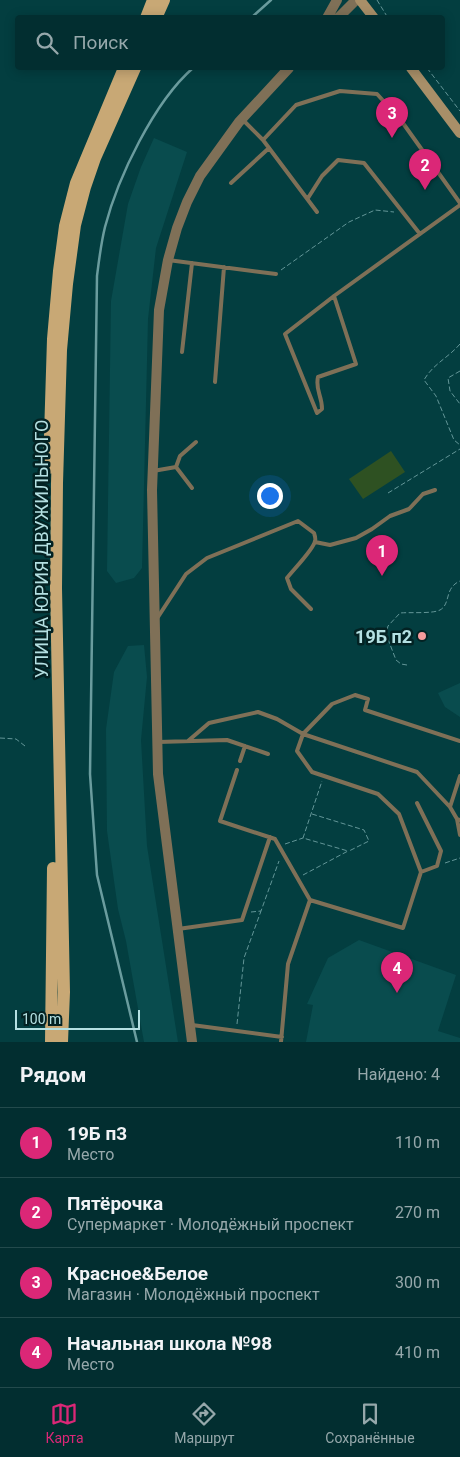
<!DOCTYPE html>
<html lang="ru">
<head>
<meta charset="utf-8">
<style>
	:root { --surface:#022e30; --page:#103a3c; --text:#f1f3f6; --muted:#96a8ab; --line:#234a4c; --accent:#db2777 }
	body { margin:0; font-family:Roboto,sans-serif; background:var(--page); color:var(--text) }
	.scale { position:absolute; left:15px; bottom:12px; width:125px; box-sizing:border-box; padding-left:5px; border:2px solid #b4e0e2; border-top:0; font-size:14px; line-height:18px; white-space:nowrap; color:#b4e0e2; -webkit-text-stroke:4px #032223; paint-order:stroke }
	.you { position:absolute; left:269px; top:495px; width:18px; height:18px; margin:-12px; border:4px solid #fff; border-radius:50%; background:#1a73e8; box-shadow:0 0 0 8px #1a73e833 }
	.badge { display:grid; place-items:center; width:32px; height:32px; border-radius:50%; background:var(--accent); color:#fff; font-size:16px; font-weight:700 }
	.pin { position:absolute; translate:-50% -41px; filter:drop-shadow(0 1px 2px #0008) }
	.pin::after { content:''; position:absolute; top:26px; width:18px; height:15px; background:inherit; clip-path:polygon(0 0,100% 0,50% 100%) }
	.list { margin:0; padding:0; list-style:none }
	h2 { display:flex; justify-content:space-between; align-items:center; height:65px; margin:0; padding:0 20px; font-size:21px }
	h2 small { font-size:16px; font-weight:400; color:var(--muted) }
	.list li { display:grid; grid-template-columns:32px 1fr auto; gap:15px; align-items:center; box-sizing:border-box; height:70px; padding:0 20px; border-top:1px solid var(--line) }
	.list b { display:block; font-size:19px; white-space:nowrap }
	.list p { margin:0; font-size:16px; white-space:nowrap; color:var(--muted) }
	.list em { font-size:16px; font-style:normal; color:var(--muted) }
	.icon { flex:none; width:28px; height:28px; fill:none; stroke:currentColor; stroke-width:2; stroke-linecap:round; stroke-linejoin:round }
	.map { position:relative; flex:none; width:460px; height:1042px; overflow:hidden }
	.search { position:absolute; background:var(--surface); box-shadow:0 2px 12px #0003; left:15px; right:15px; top:15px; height:55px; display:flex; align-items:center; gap:12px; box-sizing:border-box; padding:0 18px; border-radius:5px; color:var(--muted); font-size:19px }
	.sheet { height:345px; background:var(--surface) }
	nav { display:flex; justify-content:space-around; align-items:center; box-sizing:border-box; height:70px; border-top:1px solid var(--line); background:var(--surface); font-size:14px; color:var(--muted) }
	nav a { display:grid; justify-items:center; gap:2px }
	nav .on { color:var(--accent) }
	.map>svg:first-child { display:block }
	.built { fill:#094c4e }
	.green { fill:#2e5122 }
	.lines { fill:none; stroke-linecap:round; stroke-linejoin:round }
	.path { stroke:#639698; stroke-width:1; stroke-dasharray:5 2.5; stroke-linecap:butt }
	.service { stroke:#7f7057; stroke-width:4 }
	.tertiary { stroke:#7f7057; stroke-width:10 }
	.secondary { stroke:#a88f68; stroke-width:10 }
	.primary { stroke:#c8a875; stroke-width:12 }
	.rail { stroke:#6a9c9e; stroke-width:2.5 }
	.poi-dot { fill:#f59b9c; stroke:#032223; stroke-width:2 }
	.labels { text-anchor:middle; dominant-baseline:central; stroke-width:5; stroke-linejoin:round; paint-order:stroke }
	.street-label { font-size:18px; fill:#b4e0e2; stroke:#032223 }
	.poi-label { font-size:18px; font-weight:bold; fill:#b4e0e2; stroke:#032223; text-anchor:end }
</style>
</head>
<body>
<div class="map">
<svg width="460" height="1042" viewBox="0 0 460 1042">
	<rect width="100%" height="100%" fill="#033e40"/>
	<path class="built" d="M154 138 187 152 156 248 148 319 142 568 134 578 116 583 107 571 111 301 128 204 141 167Z
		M144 645 147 677 141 740 147 846 178 1042H144L126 941 118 909 107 831 106 729 114 672 128 646Z
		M460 683V717L445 707 438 693Z
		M359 940 456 975 438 1031 460 1038V1042H306L313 1005 307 1004 328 958Z"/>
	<path class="green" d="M391 451 405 472 363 499 349 479Z"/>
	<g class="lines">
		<path class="path" d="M377 0 388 18
			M427 68 460 111
			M281 270 349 222 375 210 394 212
			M460 344C448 358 433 364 424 380L436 396 454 440 460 445
			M460 371 448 378 450 391 460 404
			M388 493 460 449
			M407 665 401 664 396 660 386 634 388 626 400 613C410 612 432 614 440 610 451 604 444 588 460 581
			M0 738 16 739 25 746
			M312 814 364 830 369 841 349 851
			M285 844 303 838
			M445 863 460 858
			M303 875 348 851 303 838 322 781
			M251 912 261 911 279 861
			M237 1024 244 958 261 911"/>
		<path class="service" d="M243 120 263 140 317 212
			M263 140 296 105 340 91 377 94 400 119 460 203
			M231 183 269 148
			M308 198 322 176 338 160 364 163 420 234
			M168 260 276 274
			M334 296 356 364 318 377C315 390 322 395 322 409L317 413 285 334 334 296 460 205
			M182 352 192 263
			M215 382 224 267
			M176 467 180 456 196 442
			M153 471 176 467 192 488
			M315 542 330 545 356 538 372 529 390 516 409 509 423 494 435 490
			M158 617 186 574 207 558 298 521 314 533C315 536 316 539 315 541 314 549 293 570 287 578L291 589 311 609
			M188 741 209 723 258 712 277 719 303 734 297 751 312 772 378 794 399 814 421 872 403 928 310 900 275 839 220 821 237 770
			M158 742 227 740 268 754
			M240 761 245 746
			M460 776 450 807 457 819 460 820
			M417 803 441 851 437 866 421 872
			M450 807 417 772 303 734 332 704 355 695 368 699 365 710 460 741
			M457 819 460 835
			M178 929 242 920 270 837
			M192 1025 282 1037
			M281 1042 288 964 310 900"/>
		<path class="tertiary" d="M327 18 337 0
			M338 18 356 0
			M192 1042 158 774 152 490 159 310 168 260 177 228 187 202 200 176 239 122 289 68"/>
		<path class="secondary" d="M360 0 374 18
			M411 68 460 133"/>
		<path class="primary" d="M146 18 153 0
			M156 18 164 0
			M49 468 53 339 59 271 65 226 76 183 124 68
			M51 1042 53 868
			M62 1042 64 992 56 588 57 483 61 350 67 284 75 225 85 187 95 158 135 68"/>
		<path class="rail" d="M251 18 271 0
			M137 1042 97 875 90 774 97 276C99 260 101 243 105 227 118 177 154 102 193 68"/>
	</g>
	<circle class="poi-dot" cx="422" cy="636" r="5"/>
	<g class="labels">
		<g class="street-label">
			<text transform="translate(41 549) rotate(-90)">УЛИЦА ЮРИЯ ДВУЖИЛЬНОГО</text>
		</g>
		<g class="poi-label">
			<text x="412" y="636">19Б п2</text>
		</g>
	</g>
</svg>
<div class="scale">100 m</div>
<div class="you"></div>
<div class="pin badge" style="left:382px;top:576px">1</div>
<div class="pin badge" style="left:425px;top:190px">2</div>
<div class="pin badge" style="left:392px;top:138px">3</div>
<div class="pin badge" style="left:397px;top:993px">4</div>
<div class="search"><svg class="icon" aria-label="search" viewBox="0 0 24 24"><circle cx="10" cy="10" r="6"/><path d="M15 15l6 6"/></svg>Поиск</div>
</div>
<section class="sheet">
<h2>Рядом<small>Найдено: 4</small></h2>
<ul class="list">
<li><span class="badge">1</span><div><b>19Б п3</b><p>Место</p></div><em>110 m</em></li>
<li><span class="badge">2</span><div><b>Пятёрочка</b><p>Супермаркет · Молодёжный проспект</p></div><em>270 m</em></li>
<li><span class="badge">3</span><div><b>Красное&amp;Белое</b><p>Магазин · Молодёжный проспект</p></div><em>300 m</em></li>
<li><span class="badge">4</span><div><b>Начальная школа №98</b><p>Место</p></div><em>410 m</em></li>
</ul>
</section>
<nav>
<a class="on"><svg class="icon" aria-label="map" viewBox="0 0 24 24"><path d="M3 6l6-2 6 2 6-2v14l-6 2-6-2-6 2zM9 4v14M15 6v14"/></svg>Карта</a>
<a><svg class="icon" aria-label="directions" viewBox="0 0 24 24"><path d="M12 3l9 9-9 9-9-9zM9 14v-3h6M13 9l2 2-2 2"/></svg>Маршрут</a>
<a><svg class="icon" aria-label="saved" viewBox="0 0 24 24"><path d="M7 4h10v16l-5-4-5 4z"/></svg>Сохранённые</a>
</nav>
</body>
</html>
